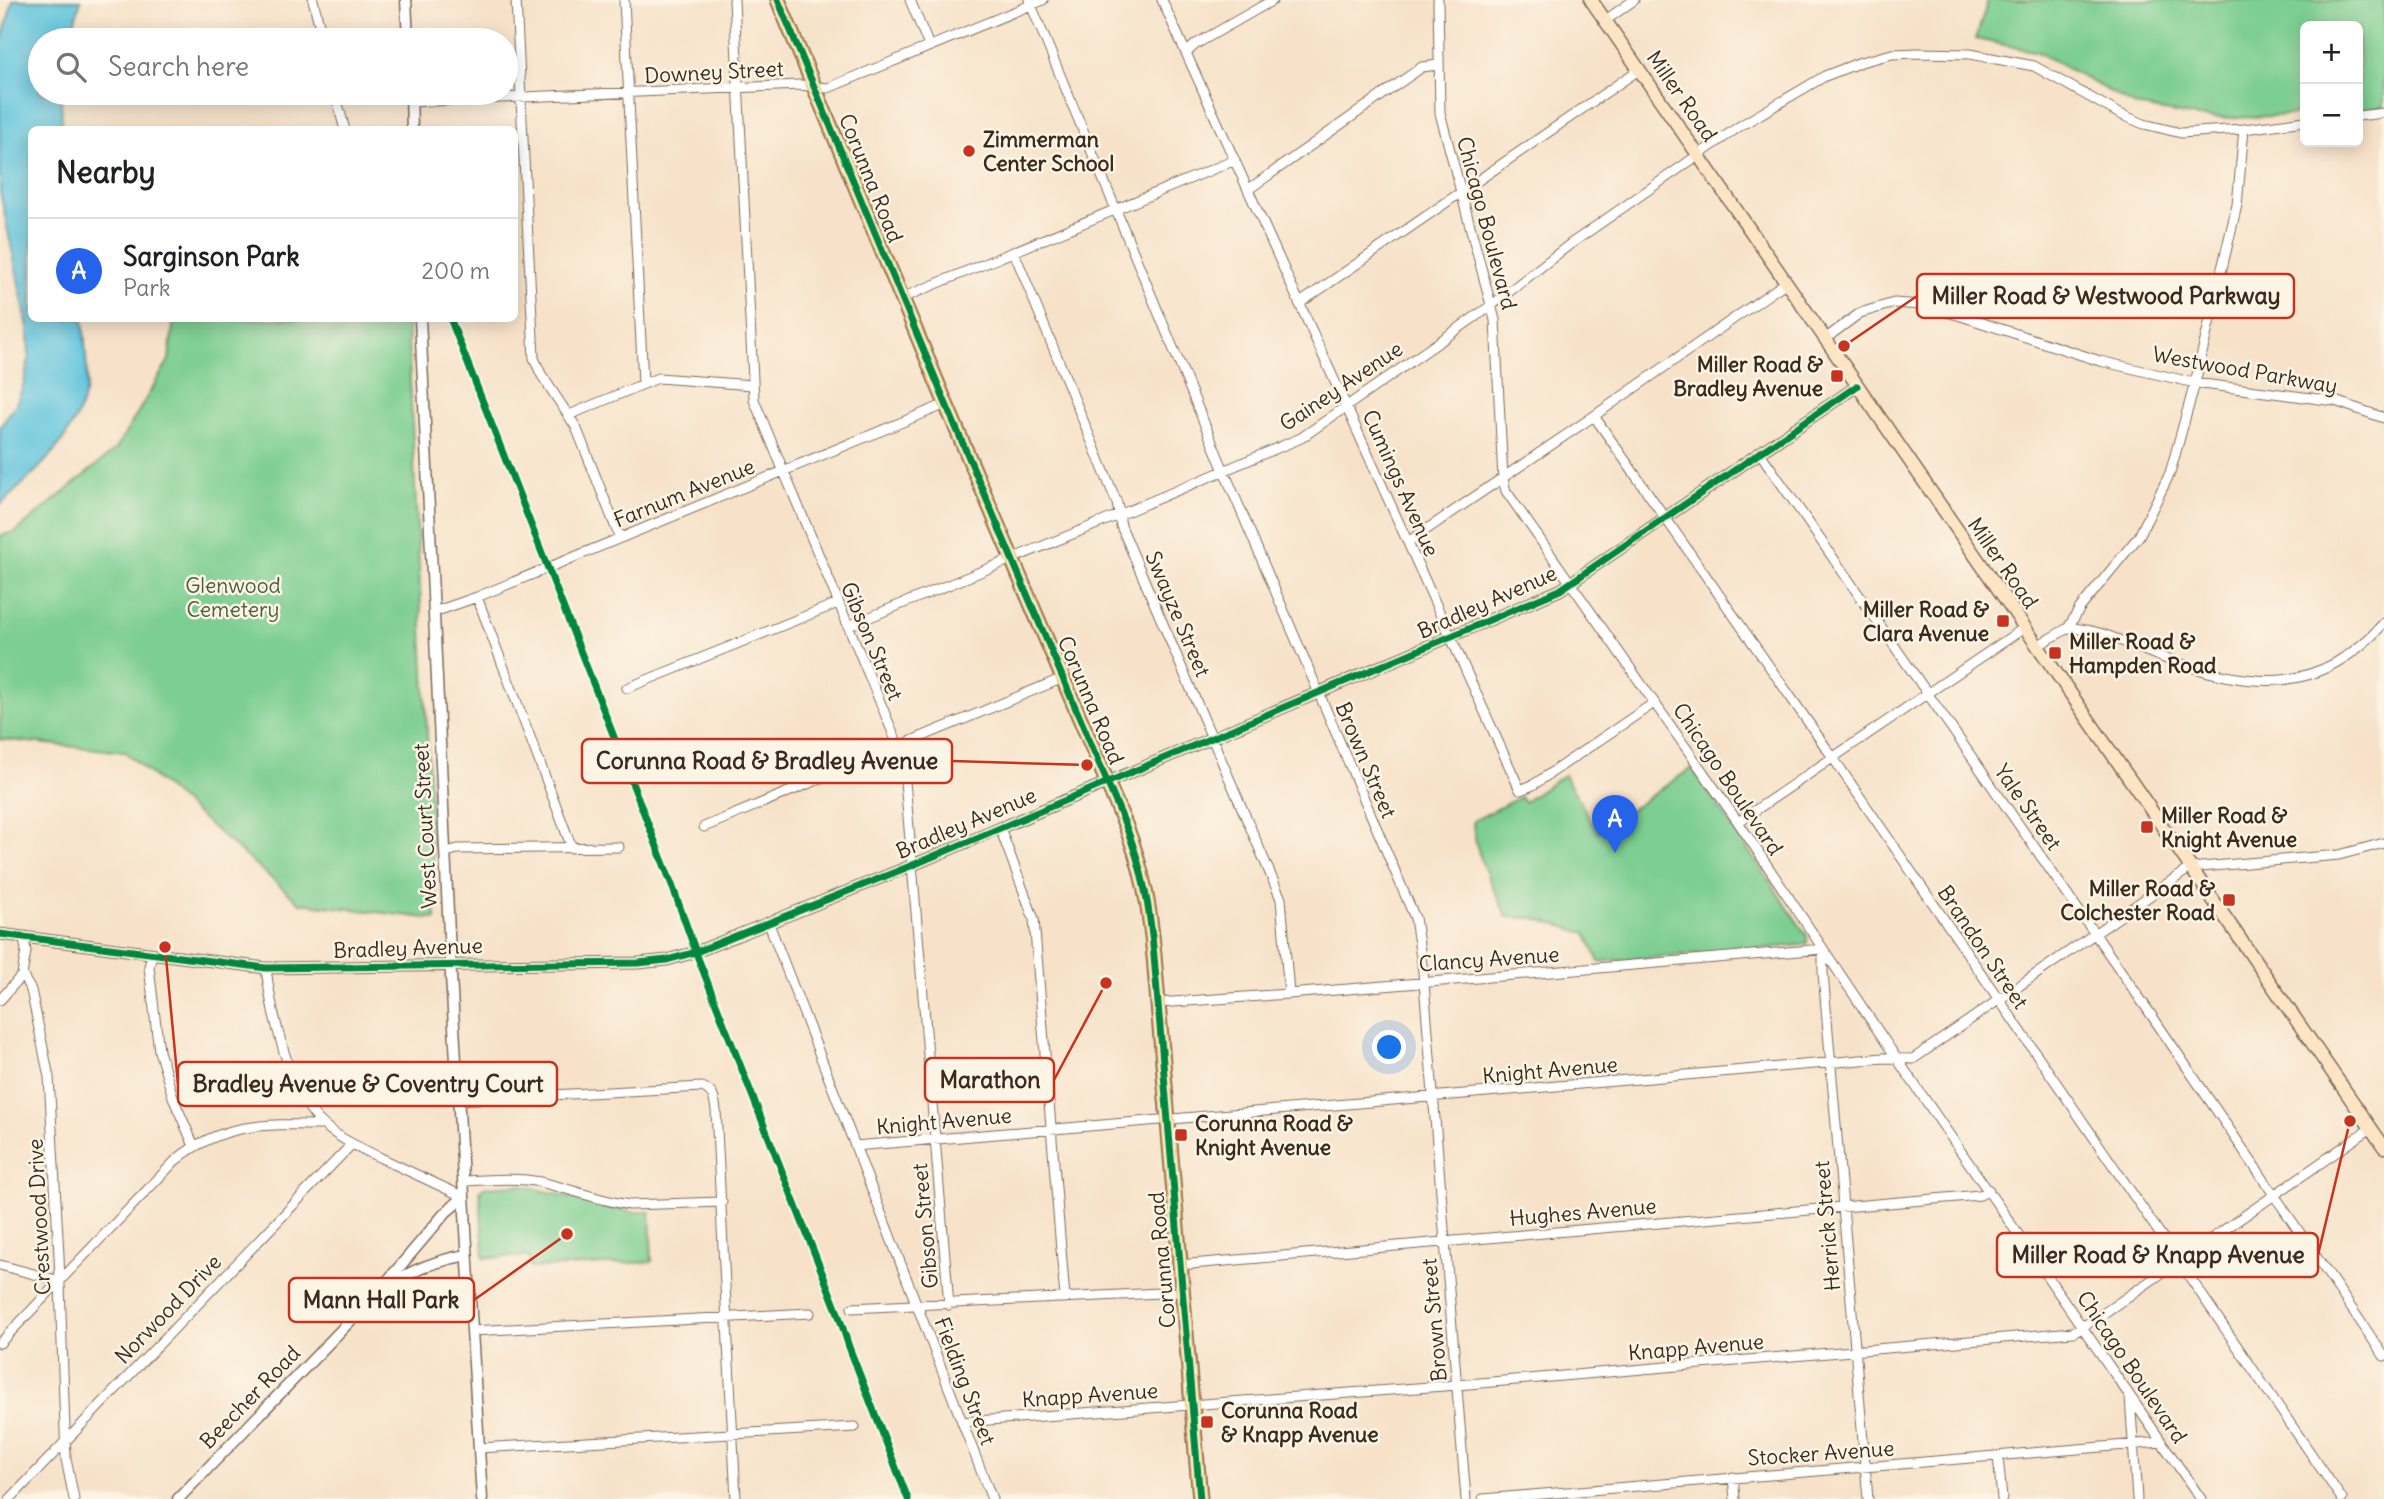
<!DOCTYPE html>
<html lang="en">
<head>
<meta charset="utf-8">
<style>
	:root { --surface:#fff; --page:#f6f6f6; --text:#202124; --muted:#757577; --line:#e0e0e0; --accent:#2563eb }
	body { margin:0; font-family:Delius,sans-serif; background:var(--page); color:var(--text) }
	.controls { position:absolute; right:21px; top:21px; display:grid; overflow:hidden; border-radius:10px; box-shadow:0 4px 18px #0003 }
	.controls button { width:63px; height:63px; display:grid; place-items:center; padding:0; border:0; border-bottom:2px solid var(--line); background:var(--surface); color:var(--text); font:35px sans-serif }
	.you { position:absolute; left:1390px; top:1048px; width:24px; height:24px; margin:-18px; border:5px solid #fff; border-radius:50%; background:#1a73e8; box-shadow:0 0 0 10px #1a73e833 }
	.badge { display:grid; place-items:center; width:46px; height:46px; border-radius:50%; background:var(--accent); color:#fff; font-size:23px; font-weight:700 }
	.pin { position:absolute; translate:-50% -58px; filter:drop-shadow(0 2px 4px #0008) }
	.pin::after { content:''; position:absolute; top:37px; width:24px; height:21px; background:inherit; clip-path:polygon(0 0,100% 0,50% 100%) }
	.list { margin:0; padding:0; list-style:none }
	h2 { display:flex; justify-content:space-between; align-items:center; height:91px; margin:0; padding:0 28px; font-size:30px }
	h2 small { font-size:23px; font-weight:400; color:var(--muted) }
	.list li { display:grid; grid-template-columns:46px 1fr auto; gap:21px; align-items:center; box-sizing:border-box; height:105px; padding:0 28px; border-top:2px solid var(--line) }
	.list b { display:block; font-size:26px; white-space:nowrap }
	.list p { margin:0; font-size:23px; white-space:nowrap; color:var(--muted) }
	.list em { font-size:23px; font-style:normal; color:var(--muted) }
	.icon { flex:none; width:38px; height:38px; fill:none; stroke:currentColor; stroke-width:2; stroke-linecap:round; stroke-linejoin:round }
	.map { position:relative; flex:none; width:2384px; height:1499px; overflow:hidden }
	.search { position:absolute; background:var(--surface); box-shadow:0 4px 18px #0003; left:28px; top:28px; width:490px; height:77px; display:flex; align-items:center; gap:18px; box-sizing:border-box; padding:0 24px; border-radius:38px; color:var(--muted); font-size:26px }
	.panel { position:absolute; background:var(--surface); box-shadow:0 4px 18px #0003; left:28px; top:126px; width:490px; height:196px; border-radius:10px }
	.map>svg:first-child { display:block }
	.green { fill:#7bce91; stroke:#5b7c58; stroke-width:2 }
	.water { fill:#60c5de; stroke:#4e787e; stroke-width:2 }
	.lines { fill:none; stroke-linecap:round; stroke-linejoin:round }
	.minor-casing { stroke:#7d6a5a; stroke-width:11 }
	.tertiary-casing { stroke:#7d6a5a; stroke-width:13 }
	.secondary-casing { stroke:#7d6a5a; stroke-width:15 }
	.primary-casing { stroke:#7d6a5a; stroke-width:17 }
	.minor { stroke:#fff; stroke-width:9 }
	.tertiary { stroke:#fff; stroke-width:10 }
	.secondary { stroke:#fde5c4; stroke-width:12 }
	.primary { stroke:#f9bf6c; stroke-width:14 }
	.cycleway-casing { stroke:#fcf5e5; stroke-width:11 }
	.cycleway { stroke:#00873e; stroke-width:7 }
	.poi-dot { fill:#c8321e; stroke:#fcf5e5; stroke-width:2.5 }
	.labels { text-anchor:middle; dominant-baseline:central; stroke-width:5; stroke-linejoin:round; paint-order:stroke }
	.street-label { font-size:21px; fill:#3b2a1e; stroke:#fcf5e5 }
	.poi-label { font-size:21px; font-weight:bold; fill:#3b2a1e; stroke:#fcf5e5; text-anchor:start }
	.park-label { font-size:21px; fill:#4e5b40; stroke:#fcf5e5 }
	.leader { fill:none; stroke:#c8321e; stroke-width:2.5 }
	.callout-dot { fill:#c8321e; stroke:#fcf5e5; stroke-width:2.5 }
	.callout { fill:#fcf5e5; stroke:#c8321e; stroke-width:2.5 }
	.callout-label { font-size:23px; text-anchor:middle; font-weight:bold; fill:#3b2a1e }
</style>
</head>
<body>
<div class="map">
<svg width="2384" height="1499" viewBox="0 0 2384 1499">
	<rect width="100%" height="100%" fill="#fcf5e5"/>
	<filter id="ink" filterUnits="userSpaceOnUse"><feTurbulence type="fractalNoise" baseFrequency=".0143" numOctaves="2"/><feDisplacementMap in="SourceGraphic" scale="14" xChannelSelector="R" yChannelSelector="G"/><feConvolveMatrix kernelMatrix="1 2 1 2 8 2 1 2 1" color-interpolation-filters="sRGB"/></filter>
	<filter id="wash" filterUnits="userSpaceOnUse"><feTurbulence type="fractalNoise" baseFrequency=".00686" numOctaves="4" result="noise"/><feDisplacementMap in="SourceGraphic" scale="28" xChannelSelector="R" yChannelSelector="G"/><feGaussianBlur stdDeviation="1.57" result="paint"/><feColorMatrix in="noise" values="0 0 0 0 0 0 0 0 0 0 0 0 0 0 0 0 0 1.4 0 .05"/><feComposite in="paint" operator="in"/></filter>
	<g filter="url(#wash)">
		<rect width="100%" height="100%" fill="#f7e2c9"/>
		<path class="green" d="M1988 0H2384V108L2358 110V26H2305V114L2236 118 2196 117 2136 106 2038 52 1976 39Z
			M174 319H407L436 919 300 903 125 752 0 739V536L17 531 116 449 169 360Z
			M1692 768 1807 936V943L1802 945 1599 962 1586 933 1534 918 1507 917C1493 887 1474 854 1473 821L1520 797 1524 802 1564 775 1598 832Z
			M520 1185 631 1212H650L652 1262 530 1268 529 1256 484 1258 480 1190 484 1187Z"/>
		<path class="water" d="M13 0H81L69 40H40V93H61L62 129 32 130V318L83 319C84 337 89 373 86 389 75 439 36 472 0 505V427L16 404 24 383 29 359 28 327 0 192V47Z"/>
	</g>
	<g filter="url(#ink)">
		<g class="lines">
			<g class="minor-casing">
				<path id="minor" d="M313 0 323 40
					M516 0 534 358 541 374 576 427 620 538
					M624 0 643 383
					M734 0 754 400 903 757 949 1305
					M910 0 929 46
					M1029 0 1224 471 1415 918 1423 971 1466 1499
					M1162 0 1520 790 1533 785 1654 703
					M1438 0 1440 113 1495 320 1503 479 1506 491 1738 822 1897 1059 2201 1499
					M1606 20 1634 0
					M1186 53 1196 44 1273 0
					M335 93 345 130
					M411 102 800 85 828 88 1043 0
					M2358 116 2384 113
					M1249 189 1422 67 1438 65
					M1014 252 1117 503 1121 526 1281 899 1289 994
					M902 298 1235 160
					M1300 303 1640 69
					M1825 339 1860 313 1894 303 1921 305 1961 316 2100 361 2195 383 2335 401 2384 418
					M569 415 658 378 752 385
					M1594 416 1827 749 2342 1499
					M1760 453 2152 1016 2384 1356
					M1408 542 1594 416 1785 283
					M477 597 572 848
					M434 612 477 597 946 404
					M848 626 1119 515 1301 438 1492 305 1569 245 1740 126 1825 76 1861 62 1892 54 1919 53 1970 54 2034 66 2120 114 2144 124 2181 133 2244 129 2305 121
					M2068 628C2103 629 2132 647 2164 658 2251 689 2318 697 2384 623
					M2037 646 2068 628 2080 608 2139 536 2170 473 2195 383 2237 205 2244 129
					M627 688 838 603
					M1738 822 2024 628
					M704 827 1063 678
					M1000 828 1034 919 1065 1298
					M446 852 458 849 619 847
					M769 924 992 1499
					M24 938 26 951 22 975 31 990 49 1077 59 1255 66 1459 74 1499
					M152 954 149 967 159 1051 174 1100 194 1146
					M266 968C271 1011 290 1098 325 1126 342 1140 362 1149 381 1158 409 1171 436 1184 464 1197
					M0 1000 22 975
					M1158 1003 1289 994 1823 949V973L1868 1499
					M459 1100 702 1087C714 1092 714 1098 716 1110L736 1499
					M855 1146 1884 1058 1913 1059 2190 868 2339 855 2384 843
					M464 1181C489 1180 516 1177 540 1182 571 1189 600 1201 630 1205L722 1202
					M0 1265 60 1281
					M1180 1265 1980 1195 1989 1190
					M852 1308 1181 1292
					M472 1331 810 1313
					M0 1343 176 1160C222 1122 267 1124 324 1125
					M2130 1397 2137 1499
					M963 1422 1457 1385 2073 1332 2094 1320 2371 1128
					M479 1448 855 1427
					M1998 1456 2002 1499
					M1733 1477 1735 1499
					M10 1499 352 1144
					M1483 1499 2162 1442"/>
			</g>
			<g class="tertiary-casing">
				<path id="tertiary" d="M406 0 408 40
					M411 93 412 130
					M420 318 451 976 482 1499
					M0 934 266 968 638 963 667 960 696 952 913 865 1560 590 1857 386
					M389 1285C414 1269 438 1260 467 1255
					M178 1499 379 1291 446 1212 464 1197"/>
			</g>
			<g class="secondary-casing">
				<path id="secondary" d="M1591 0 2384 1147"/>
			</g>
			<g class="primary-casing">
				<path id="primary" d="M778 0 946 404 1125 824C1143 868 1150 910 1154 956L1200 1499"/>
			</g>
			<use href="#minor" class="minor"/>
			<use href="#tertiary" class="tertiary"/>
			<use href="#secondary" class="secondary"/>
			<use href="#primary" class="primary"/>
			<g class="cycleway-casing">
				<path id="cycleway" d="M778 0 946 404 1125 824C1143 868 1150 910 1154 956L1200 1499
					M450 318 672 885 698 958 838 1313 849 1347 908 1499
					M0 934 266 968 638 963 667 960 696 952 913 865 1560 590 1857 386"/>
			</g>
			<use href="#cycleway" class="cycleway"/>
		</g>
	</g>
	<g class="poi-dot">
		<circle cx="969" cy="151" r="7"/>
		<rect x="1830" y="369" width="14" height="14" rx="3.5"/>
		<rect x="1996" y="614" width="14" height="14" rx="3.5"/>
		<rect x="2048" y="646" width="14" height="14" rx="3.5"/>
		<rect x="2140" y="820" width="14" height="14" rx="3.5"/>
		<rect x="2222" y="893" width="14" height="14" rx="3.5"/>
		<rect x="1174" y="1128" width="14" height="14" rx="3.5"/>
		<rect x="1200" y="1415" width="14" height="14" rx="3.5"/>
	</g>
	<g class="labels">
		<g class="street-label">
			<text transform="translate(714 72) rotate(-3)">Downey Street</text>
			<text transform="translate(1682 96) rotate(55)">Miller Road</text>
			<text transform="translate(871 178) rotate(68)">Corunna Road</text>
			<text transform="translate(1487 223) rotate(75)">Chicago Boulevard</text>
			<text transform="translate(2245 370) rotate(10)">Westwood Parkway</text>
			<text transform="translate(1341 386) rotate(-34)">Gainey Avenue</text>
			<text transform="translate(1401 483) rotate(66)">Cumings Avenue</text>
			<text transform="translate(684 493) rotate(-22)">Farnum Avenue</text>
			<text transform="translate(2003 563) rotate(55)">Miller Road</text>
			<text transform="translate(1487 602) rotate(-24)">Bradley Avenue</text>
			<text transform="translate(1178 614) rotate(67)">Swayze Street</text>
			<text transform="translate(872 641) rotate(67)">Gibson Street</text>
			<text transform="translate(1091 700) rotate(67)">Corunna Road</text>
			<text transform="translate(1366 760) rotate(67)">Brown Street</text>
			<text transform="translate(1728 779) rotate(56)">Chicago Boulevard</text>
			<text transform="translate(2028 807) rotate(55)">Yale Street</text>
			<text transform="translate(966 823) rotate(-23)">Bradley Avenue</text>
			<text transform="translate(425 826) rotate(-93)">West Court Street</text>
			<text transform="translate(1983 947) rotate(56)">Brandon Street</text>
			<text transform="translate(408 948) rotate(-2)">Bradley Avenue</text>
			<text transform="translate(1489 959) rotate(-4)">Clancy Avenue</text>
			<text transform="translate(1550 1070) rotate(-5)">Knight Avenue</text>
			<text transform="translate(944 1121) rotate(-5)">Knight Avenue</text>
			<text transform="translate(1583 1212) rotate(-5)">Hughes Avenue</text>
			<text transform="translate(39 1217) rotate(-93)">Crestwood Drive</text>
			<text transform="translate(925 1226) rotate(-95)">Gibson Street</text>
			<text transform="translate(1827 1226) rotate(-95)">Herrick Street</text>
			<text transform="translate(1162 1260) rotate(-95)">Corunna Road</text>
			<text transform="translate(168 1309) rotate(-46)">Norwood Drive</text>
			<text transform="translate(1434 1320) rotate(-95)">Brown Street</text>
			<text transform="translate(1696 1347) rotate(-5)">Knapp Avenue</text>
			<text transform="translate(2132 1367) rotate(56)">Chicago Boulevard</text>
			<text transform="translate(965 1381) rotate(69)">Fielding Street</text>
			<text transform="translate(1090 1395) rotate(-4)">Knapp Avenue</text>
			<text transform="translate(250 1397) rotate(-46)">Beecher Road</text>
			<text transform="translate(1821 1453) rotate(-4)">Stocker Avenue</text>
		</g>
		<g class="poi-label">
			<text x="983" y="139">Zimmerman<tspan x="983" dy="24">Center School</tspan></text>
			<text x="1823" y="364" text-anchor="end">Miller Road &amp;<tspan x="1823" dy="24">Bradley Avenue</tspan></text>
			<text x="1989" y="609" text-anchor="end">Miller Road &amp;<tspan x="1989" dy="24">Clara Avenue</tspan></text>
			<text x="2069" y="641">Miller Road &amp;<tspan x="2069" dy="24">Hampden Road</tspan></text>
			<text x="2161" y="815">Miller Road &amp;<tspan x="2161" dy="24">Knight Avenue</tspan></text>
			<text x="2215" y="888" text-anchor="end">Miller Road &amp;<tspan x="2215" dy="24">Colchester Road</tspan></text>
			<text x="1195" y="1123">Corunna Road &amp;<tspan x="1195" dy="24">Knight Avenue</tspan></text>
			<text x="1221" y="1410">Corunna Road<tspan x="1221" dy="24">&amp; Knapp Avenue</tspan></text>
		</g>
		<g class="park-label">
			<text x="233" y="585">Glenwood<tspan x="233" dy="24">Cemetery</tspan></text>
		</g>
	</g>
	<path class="leader" d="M1844 346L1917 296M1087 765L952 761M1106 983L1054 1080M165 947L178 1084M2350 1121L2318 1255M567 1234L474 1300"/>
	<g class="callout-dot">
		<circle cx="1844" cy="346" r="7"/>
		<circle cx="1087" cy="765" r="7"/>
		<circle cx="1106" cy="983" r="7"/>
		<circle cx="165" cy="947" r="7"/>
		<circle cx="2350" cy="1121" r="7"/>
		<circle cx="567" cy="1234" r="7"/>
	</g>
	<g class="callout">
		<rect x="1917" y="274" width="377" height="44" rx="7"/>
		<rect x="582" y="739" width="370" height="44" rx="7"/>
		<rect x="925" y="1058" width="129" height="44" rx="7"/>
		<rect x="178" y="1062" width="379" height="44" rx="7"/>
		<rect x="1997" y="1233" width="321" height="44" rx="7"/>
		<rect x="289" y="1278" width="185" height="44" rx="7"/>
	</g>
	<g class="callout-label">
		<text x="2106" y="304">Miller Road &amp; Westwood Parkway</text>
		<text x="767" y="769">Corunna Road &amp; Bradley Avenue</text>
		<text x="990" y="1088">Marathon</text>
		<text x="368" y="1092">Bradley Avenue &amp; Coventry Court</text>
		<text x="2158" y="1263">Miller Road &amp; Knapp Avenue</text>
		<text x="381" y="1308">Mann Hall Park</text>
	</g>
</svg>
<div class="controls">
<button>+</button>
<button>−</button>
</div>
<div class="you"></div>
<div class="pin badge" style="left:1615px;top:853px">A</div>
<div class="search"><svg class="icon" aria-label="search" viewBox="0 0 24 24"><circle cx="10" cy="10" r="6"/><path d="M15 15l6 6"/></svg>Search here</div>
<section class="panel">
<h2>Nearby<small></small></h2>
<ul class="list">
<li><span class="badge">A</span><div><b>Sarginson Park</b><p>Park</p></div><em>200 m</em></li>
</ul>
</section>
</div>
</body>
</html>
